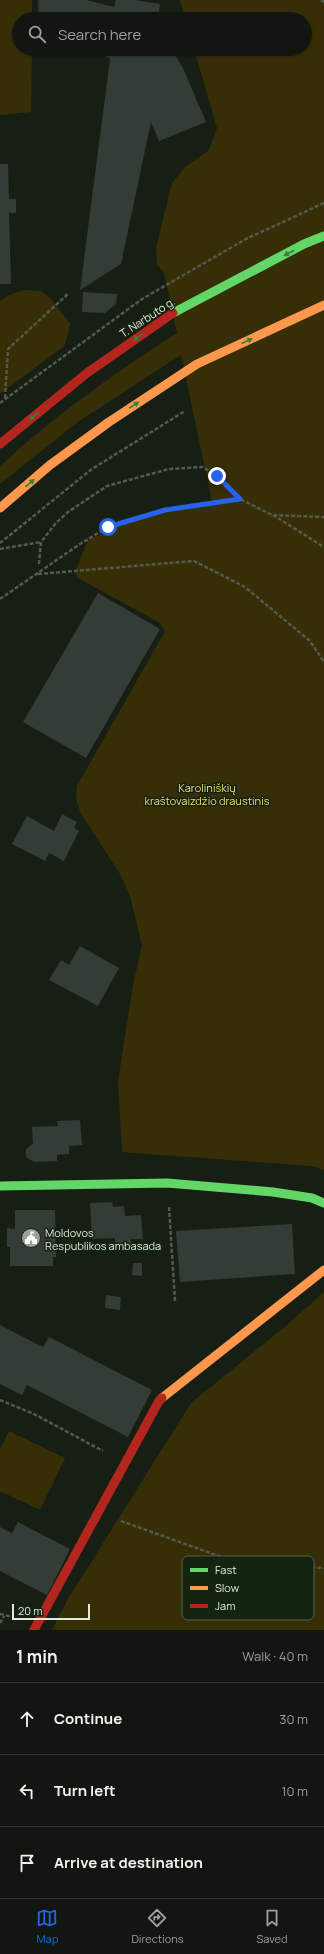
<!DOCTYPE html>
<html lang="en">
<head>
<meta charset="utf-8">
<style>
	:root { --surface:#111710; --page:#1a2019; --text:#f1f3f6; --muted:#9c9f9f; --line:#303630; --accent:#2563eb }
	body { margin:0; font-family:Manrope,sans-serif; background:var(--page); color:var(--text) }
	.scale { position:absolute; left:12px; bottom:10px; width:78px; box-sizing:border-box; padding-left:4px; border:2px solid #dfe9dd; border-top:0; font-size:11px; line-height:14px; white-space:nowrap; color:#dfe9dd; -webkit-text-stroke:3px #152311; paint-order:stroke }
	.stop { position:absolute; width:12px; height:12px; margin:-9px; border:3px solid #2563eb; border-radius:50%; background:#fff }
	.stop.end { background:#2563eb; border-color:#fff; box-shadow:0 1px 4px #0008 }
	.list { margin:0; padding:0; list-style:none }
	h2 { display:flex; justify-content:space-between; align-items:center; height:52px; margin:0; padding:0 16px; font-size:17px }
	h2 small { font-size:13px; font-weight:400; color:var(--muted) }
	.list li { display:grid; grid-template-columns:26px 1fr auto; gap:12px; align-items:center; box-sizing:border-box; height:72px; padding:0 16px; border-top:1px solid var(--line) }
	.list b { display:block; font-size:15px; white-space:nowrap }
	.list em { font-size:13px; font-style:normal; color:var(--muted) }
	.icon { flex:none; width:22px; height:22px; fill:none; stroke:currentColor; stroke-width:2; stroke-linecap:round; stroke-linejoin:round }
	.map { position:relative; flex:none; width:324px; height:1630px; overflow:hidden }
	.search { position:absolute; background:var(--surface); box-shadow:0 1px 3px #0004; left:12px; right:12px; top:12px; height:44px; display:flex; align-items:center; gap:10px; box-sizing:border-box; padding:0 14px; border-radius:22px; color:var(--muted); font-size:15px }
	.sheet { height:268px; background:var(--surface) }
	nav { display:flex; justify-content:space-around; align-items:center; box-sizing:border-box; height:56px; border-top:1px solid var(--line); background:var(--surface); font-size:11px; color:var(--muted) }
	nav a { display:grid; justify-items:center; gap:2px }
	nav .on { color:var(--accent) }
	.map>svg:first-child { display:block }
	.green { fill:#362e07 }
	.building { fill:#333c35 }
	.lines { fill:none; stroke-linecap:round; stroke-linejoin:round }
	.path { stroke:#55594d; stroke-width:2.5; stroke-dasharray:4 2; stroke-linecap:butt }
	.fast { stroke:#63d668; stroke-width:9 }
	.slow { stroke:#ff974d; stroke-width:9 }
	.jam { stroke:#b3261e; stroke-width:9 }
	.oneway { fill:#3c7c3c }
	.route { stroke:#2563eb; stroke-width:5 }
	.labels { text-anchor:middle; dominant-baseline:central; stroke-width:3; stroke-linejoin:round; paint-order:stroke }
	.street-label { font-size:11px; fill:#dfe9dd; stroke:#152311 }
	.park-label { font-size:11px; fill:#f8d970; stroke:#152311 }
	.poi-label { font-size:11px; fill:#dfe9dd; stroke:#152311; text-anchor:start }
	.key { fill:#152311; stroke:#525e4e; stroke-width:1 }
	.key-label { font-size:11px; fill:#dfe9dd }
</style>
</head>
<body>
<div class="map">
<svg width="324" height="1630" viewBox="0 0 324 1630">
	<rect width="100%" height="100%" fill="#171f15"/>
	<path class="green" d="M0 0H32V19H19V49H32L31 112 0 115Z
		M180 0H324V1170L311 1166 122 1152 118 1081 133 985 142 945 130 896 120 874 81 814 76 799 77 786 165 631 160 623 78 578 75 572 88 540 132 520 212 502 181 355 79 421 0 484V466C55 415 115 373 177 333L164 273 157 264 156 248 172 183 185 167 209 150 217 128 194 49H305V19H185Z
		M24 290 41 291 51 299 70 323 68 334 64 346 0 394V301L7 296Z
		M324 1292V1630H52L68 1599 191 1403 287 1325Z
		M9 1431 65 1458 40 1510 0 1491V1449Z"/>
	<path class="building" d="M38 0H86L114 7 116 0H135L160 4 158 19H39Z
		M87 49H171L183 68 206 122 159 141 151 122 121 264 80 290 110 59 100 52Z
		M0 164H8L9 199H16V213H9L11 284H0Z
		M83 292 117 294 116 304 105 313 82 312Z
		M98 593 160 629 86 758 23 722Z
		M62 814 77 822 74 828 79 831 64 861 49 853 45 861 12 844 27 816 54 831Z
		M80 946 119 968 98 1006 49 980 61 960 69 965Z
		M80 1120 82 1145 69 1146V1154L57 1155V1161L34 1162 26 1157V1149L33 1144 32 1127 58 1126 57 1121Z
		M112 1202 113 1207 124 1206 125 1216 141 1215 143 1239H131V1244L115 1245V1238L92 1239 90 1203Z
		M15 1210H55L56 1257H53V1266H10V1247H7V1228L15 1229Z
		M292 1224 295 1274 180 1282 176 1231Z
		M133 1263H142V1276L132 1275Z
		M106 1295 121 1297 120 1310 105 1308Z
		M0 1325 43 1347 49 1337 152 1390 128 1437 27 1385 22 1395 0 1384Z
		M18 1522 70 1549 47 1595 0 1571V1527L12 1533Z"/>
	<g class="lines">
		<path class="path" d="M321 0 324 2
			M5 398 8 349 69 293
			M0 403 142 299 246 239 324 203
			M273 515 324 547
			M0 543 92 469 185 411
			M0 549 41 542
			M39 564 41 542 56 523 68 512 107 486 169 469 203 467 217 476 240 499 272 515 324 517
			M38 574 194 561 245 587 310 641 324 662
			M0 599 80 544 108 527 165 510 240 499
			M169 1207 175 1301
			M0 1400 34 1414 103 1451
			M121 1521 241 1564 324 1568
			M0 1614 13 1617
			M0 1623 4 1616"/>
		<path class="fast" d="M173 313 304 244 324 236
			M0 1186 167 1183 273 1192 312 1198 324 1203"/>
		<path class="slow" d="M0 508 50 465 109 422 197 364 324 305
			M162 1398 324 1270"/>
		<path class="jam" d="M0 444 87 373 173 313
			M34 1630 159 1401 162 1398"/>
	</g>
	<defs><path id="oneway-solid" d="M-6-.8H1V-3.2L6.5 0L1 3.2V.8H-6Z"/></defs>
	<g class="oneway">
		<use href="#oneway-solid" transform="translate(289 253) rotate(152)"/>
		<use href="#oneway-solid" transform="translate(138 337) rotate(145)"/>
		<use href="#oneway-solid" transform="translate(247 341) rotate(-25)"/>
		<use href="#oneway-solid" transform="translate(134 405) rotate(-33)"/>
		<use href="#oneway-solid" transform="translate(34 416) rotate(141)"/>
		<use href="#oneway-solid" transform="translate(30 483) rotate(-41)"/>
	</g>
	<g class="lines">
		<path class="route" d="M108 527 165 510 240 499 217 476"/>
	</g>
	<defs>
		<g id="civic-disc" transform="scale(1)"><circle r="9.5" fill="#99a297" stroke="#152311"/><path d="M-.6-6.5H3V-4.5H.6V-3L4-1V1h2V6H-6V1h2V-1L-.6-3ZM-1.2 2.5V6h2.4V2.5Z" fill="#fff"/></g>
	</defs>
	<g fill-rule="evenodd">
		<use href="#civic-disc" x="31" y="1238"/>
	</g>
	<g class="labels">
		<g class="street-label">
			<text transform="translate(147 317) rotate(-33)">T. Narbuto g.</text>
		</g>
		<g class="park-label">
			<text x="207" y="787">Karoliniškių<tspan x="207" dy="13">kraštovaizdžio draustinis</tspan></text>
		</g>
		<g class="poi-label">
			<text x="45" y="1232">Moldovos<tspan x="45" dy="13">Respublikos ambasada</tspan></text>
		</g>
	</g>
	<rect x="182" y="1556" width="132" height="64" rx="6" class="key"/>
	<rect x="190" y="1568" width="18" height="4" fill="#63d668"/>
	<rect x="190" y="1586" width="18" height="4" fill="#ff974d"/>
	<rect x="190" y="1604" width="18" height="4" fill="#b3261e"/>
	<g class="key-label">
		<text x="215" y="1574">Fast</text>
		<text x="215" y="1592">Slow</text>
		<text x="215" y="1610">Jam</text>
	</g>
</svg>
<div class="scale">20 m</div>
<div class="stop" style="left:108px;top:527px"></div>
<div class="stop end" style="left:217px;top:476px"></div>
<div class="search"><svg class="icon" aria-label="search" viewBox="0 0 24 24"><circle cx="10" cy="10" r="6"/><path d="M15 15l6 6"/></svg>Search here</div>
</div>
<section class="sheet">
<h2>1 min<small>Walk · 40 m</small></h2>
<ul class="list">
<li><svg class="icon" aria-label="ahead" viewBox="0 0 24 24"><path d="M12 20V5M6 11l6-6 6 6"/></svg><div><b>Continue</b></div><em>30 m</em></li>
<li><svg class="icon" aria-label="left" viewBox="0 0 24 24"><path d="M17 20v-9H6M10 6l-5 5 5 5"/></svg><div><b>Turn left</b></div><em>10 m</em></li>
<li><svg class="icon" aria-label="arrive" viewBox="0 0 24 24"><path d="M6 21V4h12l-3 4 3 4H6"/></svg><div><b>Arrive at destination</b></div></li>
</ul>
</section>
<nav>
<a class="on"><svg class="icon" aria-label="map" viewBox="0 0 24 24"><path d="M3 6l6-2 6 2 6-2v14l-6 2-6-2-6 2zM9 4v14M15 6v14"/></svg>Map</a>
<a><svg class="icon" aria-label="directions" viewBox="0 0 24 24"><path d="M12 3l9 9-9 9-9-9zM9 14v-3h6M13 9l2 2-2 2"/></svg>Directions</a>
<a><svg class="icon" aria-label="saved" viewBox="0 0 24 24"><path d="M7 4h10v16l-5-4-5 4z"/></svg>Saved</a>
</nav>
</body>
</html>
